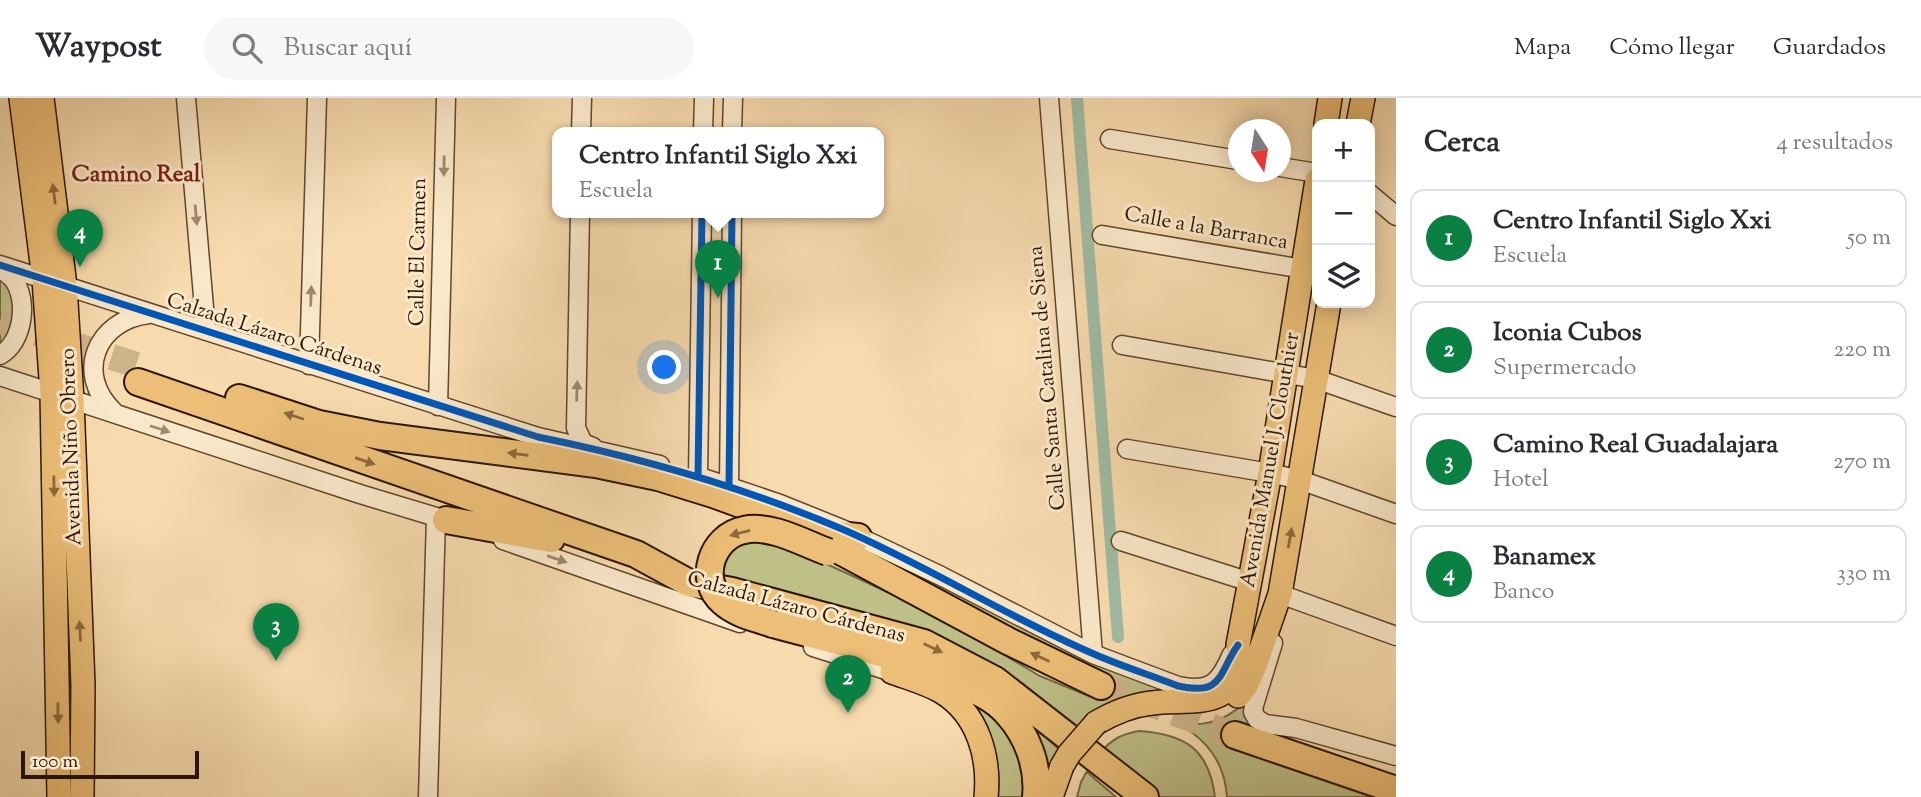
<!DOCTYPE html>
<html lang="es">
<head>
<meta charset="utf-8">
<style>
	:root { --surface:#fff; --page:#f7f7f7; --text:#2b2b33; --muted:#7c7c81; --line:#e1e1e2; --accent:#0b8043 }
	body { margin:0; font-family:"Sorts Mill Goudy",serif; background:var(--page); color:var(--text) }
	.controls { position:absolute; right:21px; top:21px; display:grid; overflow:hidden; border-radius:14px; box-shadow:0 4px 18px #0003 }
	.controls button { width:63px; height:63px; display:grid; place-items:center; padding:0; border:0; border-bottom:2px solid var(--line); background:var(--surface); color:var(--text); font:35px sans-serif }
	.compass { position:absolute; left:1228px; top:21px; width:63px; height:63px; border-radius:50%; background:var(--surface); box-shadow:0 4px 18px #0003; rotate:168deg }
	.scale { position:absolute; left:21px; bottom:18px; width:178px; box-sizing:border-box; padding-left:7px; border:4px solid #2c1600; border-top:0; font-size:19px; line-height:24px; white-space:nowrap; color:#2c1600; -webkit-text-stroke:5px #fae8ca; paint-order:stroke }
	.you { position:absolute; left:665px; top:270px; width:24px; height:24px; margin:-18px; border:5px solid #fff; border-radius:50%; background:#1a73e8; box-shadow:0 0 0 10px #1a73e833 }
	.badge { display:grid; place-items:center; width:46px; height:46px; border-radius:50%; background:var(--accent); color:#fff; font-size:23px; font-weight:700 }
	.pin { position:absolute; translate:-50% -58px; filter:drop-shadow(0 2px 4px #0008) }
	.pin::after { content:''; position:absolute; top:37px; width:24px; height:21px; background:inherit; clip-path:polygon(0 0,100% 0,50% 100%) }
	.popup { position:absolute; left:552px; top:29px; width:332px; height:91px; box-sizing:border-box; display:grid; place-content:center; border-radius:14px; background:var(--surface); filter:drop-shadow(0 2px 5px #0005); font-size:23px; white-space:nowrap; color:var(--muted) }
	.popup b { font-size:26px; color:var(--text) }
	.popup::after { content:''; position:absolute; left:50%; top:100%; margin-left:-14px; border:14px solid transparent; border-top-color:var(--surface) }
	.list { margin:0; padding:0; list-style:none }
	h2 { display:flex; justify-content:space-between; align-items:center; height:91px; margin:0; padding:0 28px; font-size:30px }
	h2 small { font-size:23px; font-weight:400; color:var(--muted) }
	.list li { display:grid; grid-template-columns:46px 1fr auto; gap:21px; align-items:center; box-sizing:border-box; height:98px; margin:0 14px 14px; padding:0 14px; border:2px solid var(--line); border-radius:14px }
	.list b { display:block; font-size:26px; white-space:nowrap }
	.list p { margin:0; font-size:23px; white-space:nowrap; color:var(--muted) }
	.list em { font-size:23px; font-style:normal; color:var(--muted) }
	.icon { flex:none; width:38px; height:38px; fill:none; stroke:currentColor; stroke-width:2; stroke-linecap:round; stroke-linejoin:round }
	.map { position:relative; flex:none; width:1396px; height:699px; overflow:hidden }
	header { display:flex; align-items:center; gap:42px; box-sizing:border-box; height:98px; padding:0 35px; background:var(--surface); border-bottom:2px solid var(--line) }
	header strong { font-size:33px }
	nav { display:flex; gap:38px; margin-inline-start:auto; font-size:24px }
	.search { width:490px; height:63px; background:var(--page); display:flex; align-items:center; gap:18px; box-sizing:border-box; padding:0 24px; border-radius:38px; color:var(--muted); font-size:26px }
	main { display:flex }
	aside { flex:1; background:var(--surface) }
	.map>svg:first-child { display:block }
	.green { fill:#bfbf88; stroke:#766a44; stroke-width:2 }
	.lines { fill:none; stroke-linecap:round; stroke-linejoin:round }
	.canal { stroke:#9fbca4; stroke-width:12 }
	.highway-tunnel { stroke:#ceb48b; stroke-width:26; stroke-dasharray:26 13; stroke-linecap:butt }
	.minor-casing { stroke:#5f472c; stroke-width:21 }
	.major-casing { stroke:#2c1600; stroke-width:26 }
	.highway-casing { stroke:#2c1600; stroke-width:30 }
	.minor { stroke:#fae8ca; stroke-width:18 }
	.major { stroke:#ecbe77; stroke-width:23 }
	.highway { stroke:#ecbe77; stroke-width:26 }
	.major-bridge-casing { stroke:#2c1600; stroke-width:26; stroke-linecap:butt }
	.highway-bridge-casing { stroke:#2c1600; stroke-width:30; stroke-linecap:butt }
	.major-bridge { stroke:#ecbe77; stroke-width:23 }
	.highway-bridge { stroke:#ecbe77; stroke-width:26 }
	.cycleway-casing { stroke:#fae8ca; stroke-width:11 }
	.cycleway { stroke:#0057b8; stroke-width:7 }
	.oneway { fill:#9d8a6f }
	.oneway2 { fill:#8c6a3c }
	.labels { text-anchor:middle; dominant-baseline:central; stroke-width:6; stroke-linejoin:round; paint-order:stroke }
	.street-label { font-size:21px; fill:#2c1600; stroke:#fae8ca }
	.neighbourhood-label { font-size:23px; font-weight:bold; fill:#7a1f14; stroke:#fae8ca }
</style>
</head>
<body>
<header>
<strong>Waypost</strong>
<div class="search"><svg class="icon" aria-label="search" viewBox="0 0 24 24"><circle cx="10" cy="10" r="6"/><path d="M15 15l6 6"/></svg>Buscar aquí</div>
<nav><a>Mapa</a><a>Cómo llegar</a><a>Guardados</a></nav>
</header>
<main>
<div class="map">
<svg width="1396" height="699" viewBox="0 0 1396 699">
	<rect width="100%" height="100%" fill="#f7dbae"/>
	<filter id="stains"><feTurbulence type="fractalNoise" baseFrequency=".00286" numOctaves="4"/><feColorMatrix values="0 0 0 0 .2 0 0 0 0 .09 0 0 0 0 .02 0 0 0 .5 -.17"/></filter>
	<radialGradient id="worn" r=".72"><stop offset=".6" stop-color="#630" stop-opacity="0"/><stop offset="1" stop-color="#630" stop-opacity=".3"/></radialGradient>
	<path class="green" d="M0 176 12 187 18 224 0 253Z
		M766 438 935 516 1040 578 1098 602 1107 581 889 468 924 480 1120 575 1200 599 1075 632 990 588 1062 654 1045 699 1017 619 716 482 726 449Z
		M952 591 979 602 1015 635 1031 699H998C1002 642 985 632 952 591Z
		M1250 599 1248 615 1250 631 1234 626 1226 649 1372 699H1227C1225 669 1211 646 1185 630L1186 626C1214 628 1232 618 1250 599Z
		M1139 633C1185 636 1209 651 1215 699H1160L1101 654C1112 641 1122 636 1139 633Z
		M1087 673V674L1116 699H1077L1081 684Z"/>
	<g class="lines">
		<path class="canal" d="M1077 0 1118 539"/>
		<path class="highway-tunnel" d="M0 223 143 269
			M1101 588 1235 637"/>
		<g class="minor-casing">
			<path id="minor" d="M186 0 206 233
				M1049 0 1093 556
				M581 34 582 0
				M703 34 704 0
				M732 34 733 0
				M1110 41 1238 62
				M1280 69 1317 75
				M1370 96 1396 118
				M580 114 576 330 583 345 593 349
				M1102 137 1303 171
				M0 167 538 339 660 367
				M0 170C4 173 9 177 13 181 29 202 23 245 0 257
				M1122 247 1316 281 1396 309
				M309 267 317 0
				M0 278 360 396 456 425
				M438 308 446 0
				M114 314C74 276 96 222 149 216
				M1127 351 1270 375 1300 382 1396 416
				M698 378 702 114
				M703 380 780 406 842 431 941 478 1093 556 1178 588C1211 595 1220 584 1232 556
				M729 388 732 114
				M503 442 740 525
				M1121 443 1250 484
				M1280 496 1396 538
				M1273 545 1254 607 1253 614 1257 621 1265 626 1296 630 1396 658
				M813 549 892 574
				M428 699 436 419"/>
		</g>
		<g class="major-casing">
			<path id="major" d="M21 0 44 181 52 295 59 699
				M42 0 65 188 72 302 83 587 82 699
				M1326 26 1330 0
				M1358 26 1363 0
				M892 574C908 580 927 585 942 594 978 616 990 659 986 699
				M1238 598 1246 588 1255 568 1280 496 1329 205
				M1096 625C1113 615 1132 607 1152 605 1196 600 1243 615 1238 547L1270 375 1317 82
				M1051 699 1062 668"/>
		</g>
		<g class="highway-casing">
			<path id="highway" d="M138 284 636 456 689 485 732 493 924 545 995 582 1145 699
				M239 300 319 326 380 338 596 366 658 379 713 396 779 420 1008 543 1101 588
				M446 422 551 441
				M815 435 858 439
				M773 526C835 543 899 556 957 584 975 592 994 600 1007 615 1028 638 1039 669 1036 699
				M1235 637 1396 692"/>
		</g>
		<use href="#minor" class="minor"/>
		<use href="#major" class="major"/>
		<use href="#highway" class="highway"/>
		<g class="major-bridge-casing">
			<path id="major-bridge" d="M1062 668 1069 656 1096 625"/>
		</g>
		<g class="highway-bridge-casing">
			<path id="highway-bridge" d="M773 526C756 520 736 516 723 504 697 482 712 438 744 432 771 426 803 445 828 454"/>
		</g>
		<use href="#major-bridge" class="major-bridge"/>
		<use href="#highway-bridge" class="highway-bridge"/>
		<g class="cycleway-casing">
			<path id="cycleway" d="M0 167 538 339C642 360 743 389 842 431 928 468 1007 519 1094 556 1121 568 1150 577 1178 588 1224 598 1218 575 1238 547
				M698 378 702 114
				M729 388 732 114"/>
		</g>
		<use href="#cycleway" class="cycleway"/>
	</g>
	<defs><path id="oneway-solid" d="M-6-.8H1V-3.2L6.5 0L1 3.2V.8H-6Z" transform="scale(1.75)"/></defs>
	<g class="oneway">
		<use href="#oneway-solid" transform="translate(444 68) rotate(91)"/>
		<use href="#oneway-solid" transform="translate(196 117) rotate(85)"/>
		<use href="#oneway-solid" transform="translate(311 198) rotate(-88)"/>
		<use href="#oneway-solid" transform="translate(577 293) rotate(-88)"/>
		<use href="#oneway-solid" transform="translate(160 331) rotate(18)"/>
		<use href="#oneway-solid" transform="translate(557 461) rotate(19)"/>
	</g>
	<g class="oneway2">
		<use href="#oneway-solid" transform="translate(54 96) rotate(-97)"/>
		<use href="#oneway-solid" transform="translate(294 318) rotate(-162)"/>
		<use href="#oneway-solid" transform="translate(518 356) rotate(-173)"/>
		<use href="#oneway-solid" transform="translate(365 363) rotate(19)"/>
		<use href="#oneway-solid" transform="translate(54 388) rotate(89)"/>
		<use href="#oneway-solid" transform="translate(740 435) rotate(165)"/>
		<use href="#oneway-solid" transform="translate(1290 440) rotate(-80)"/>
		<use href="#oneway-solid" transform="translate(80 533) rotate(-93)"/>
		<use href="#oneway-solid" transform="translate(933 550) rotate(26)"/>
		<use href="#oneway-solid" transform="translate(1040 559) rotate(-155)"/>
		<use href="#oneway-solid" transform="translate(58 615) rotate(89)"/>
	</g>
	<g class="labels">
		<g class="street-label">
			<text transform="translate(1206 131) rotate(10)">Calle a la Barranca</text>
			<text transform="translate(419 154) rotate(-89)">Calle El Carmen</text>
			<text transform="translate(274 237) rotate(18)">Calzada Lázaro Cárdenas</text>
			<text transform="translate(1048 280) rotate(-95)">Calle Santa Catalina de Siena</text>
			<text transform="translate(72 349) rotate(-92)">Avenida Niño Obrero</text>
			<text transform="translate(1271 362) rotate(-80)">Avenida Manuel J. Clouthier</text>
			<text transform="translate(796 510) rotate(15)">Calzada Lázaro Cárdenas</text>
		</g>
		<g class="neighbourhood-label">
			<text x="136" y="77">Camino Real</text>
		</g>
	</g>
	<rect width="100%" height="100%" filter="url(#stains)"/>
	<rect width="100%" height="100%" fill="url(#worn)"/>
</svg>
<div class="controls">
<button>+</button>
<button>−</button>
<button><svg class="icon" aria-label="layers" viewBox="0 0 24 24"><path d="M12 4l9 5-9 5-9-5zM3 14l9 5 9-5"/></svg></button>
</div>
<svg class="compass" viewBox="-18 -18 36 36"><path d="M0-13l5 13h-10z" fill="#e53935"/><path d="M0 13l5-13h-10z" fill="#7c7c81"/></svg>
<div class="scale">100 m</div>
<div class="you"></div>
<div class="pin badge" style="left:718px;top:200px">1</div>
<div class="popup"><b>Centro Infantil Siglo Xxi</b>Escuela</div>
<div class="pin badge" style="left:848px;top:615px">2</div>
<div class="pin badge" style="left:276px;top:563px">3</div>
<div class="pin badge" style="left:80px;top:169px">4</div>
</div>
<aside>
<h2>Cerca<small>4 resultados</small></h2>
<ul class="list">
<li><span class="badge">1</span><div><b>Centro Infantil Siglo Xxi</b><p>Escuela</p></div><em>50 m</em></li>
<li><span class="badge">2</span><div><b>Iconia Cubos</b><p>Supermercado</p></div><em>220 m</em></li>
<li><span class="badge">3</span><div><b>Camino Real Guadalajara</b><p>Hotel</p></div><em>270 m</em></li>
<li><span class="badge">4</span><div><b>Banamex</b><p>Banco</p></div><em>330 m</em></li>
</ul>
</aside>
</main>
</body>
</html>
